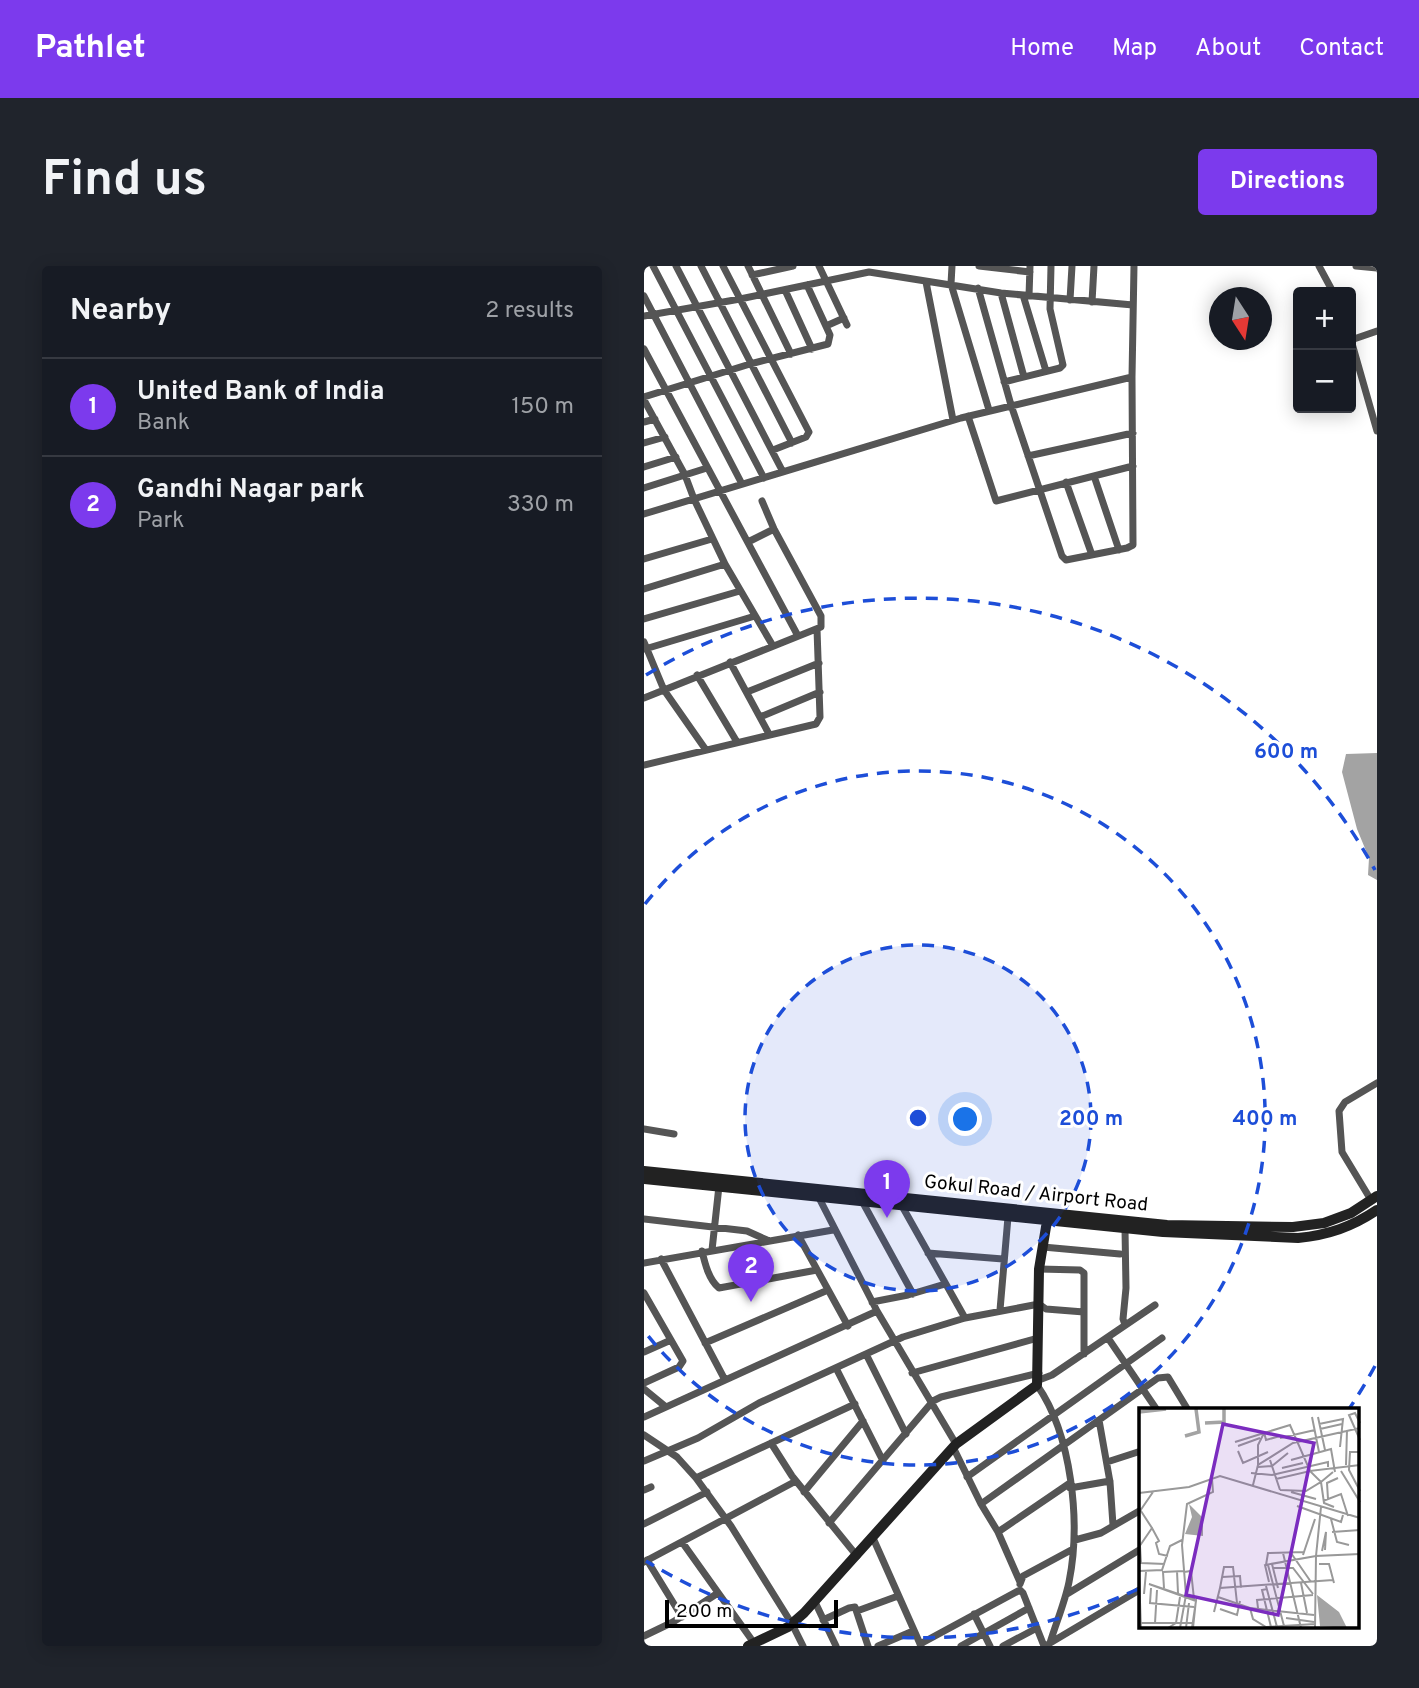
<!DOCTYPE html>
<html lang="en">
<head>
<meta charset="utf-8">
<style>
	:root { --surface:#171b24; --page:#20242c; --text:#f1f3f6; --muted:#9ea1a6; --line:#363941; --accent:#7c3aed }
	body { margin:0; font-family:Overpass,sans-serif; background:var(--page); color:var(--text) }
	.controls { position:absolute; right:21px; top:21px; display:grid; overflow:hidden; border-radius:7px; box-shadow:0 4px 18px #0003 }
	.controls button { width:63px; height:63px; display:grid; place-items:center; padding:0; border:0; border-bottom:2px solid var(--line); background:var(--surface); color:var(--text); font:35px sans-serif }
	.compass { position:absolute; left:565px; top:21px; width:63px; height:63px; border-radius:50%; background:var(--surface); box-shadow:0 4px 18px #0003; rotate:168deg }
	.scale { position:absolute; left:21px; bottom:18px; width:173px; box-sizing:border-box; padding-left:7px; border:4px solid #000; border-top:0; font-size:19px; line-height:24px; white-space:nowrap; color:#000; -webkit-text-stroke:5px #fff; paint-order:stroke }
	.you { position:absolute; left:322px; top:854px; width:24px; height:24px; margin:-18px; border:5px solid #fff; border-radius:50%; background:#1a73e8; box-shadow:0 0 0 10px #1a73e833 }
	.badge { display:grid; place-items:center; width:46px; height:46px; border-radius:50%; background:var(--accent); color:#fff; font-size:23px; font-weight:700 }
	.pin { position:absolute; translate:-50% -58px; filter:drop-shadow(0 2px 4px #0008) }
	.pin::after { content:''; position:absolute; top:37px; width:24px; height:21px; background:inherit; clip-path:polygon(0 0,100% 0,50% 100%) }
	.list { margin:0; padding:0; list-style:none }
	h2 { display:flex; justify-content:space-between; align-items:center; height:91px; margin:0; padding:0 28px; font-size:30px }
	h2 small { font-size:23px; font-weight:400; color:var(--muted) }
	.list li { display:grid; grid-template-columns:46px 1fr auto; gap:21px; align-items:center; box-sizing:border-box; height:98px; padding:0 28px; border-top:2px solid var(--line) }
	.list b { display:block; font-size:26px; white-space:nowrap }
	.list p { margin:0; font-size:23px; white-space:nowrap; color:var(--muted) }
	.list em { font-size:23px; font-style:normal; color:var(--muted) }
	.map { position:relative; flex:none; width:733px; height:1380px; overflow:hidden; border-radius:7px }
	header { display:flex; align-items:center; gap:42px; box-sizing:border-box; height:98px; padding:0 35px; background:var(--accent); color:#fff }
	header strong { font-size:33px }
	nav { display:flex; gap:38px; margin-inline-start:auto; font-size:24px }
	.intro { display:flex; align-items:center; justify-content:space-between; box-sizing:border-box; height:168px; padding:0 42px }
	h1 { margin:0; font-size:49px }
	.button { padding:18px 32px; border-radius:7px; background:var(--accent); color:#fff; font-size:24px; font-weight:700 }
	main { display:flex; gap:42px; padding:0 42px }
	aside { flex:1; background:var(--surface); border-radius:7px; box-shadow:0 4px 18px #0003 }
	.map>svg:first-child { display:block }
	.water { fill:#a3a3a3 }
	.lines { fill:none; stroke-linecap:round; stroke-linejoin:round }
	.street { stroke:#555; stroke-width:7 }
	.secondary { stroke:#222; stroke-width:10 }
	.ring { fill:none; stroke:#1d4ed8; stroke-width:3.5; stroke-dasharray:12 9 }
	.labels { text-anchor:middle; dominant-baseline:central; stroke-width:6; stroke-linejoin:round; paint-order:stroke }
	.street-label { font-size:19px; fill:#000; stroke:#fff }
	.inset-river { fill:none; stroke:#a3a3a3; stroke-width:3.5 }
	.inset-road { fill:none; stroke:#999; stroke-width:2 }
	.view { fill:#7b2cbf; fill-opacity:0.15; stroke:#7b2cbf; stroke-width:3.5 }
	.inset-edge { fill:none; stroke:#000; stroke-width:3.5 }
	.centre { fill:#1d4ed8; stroke:#fff; stroke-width:3.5 }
	.ring-label { font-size:21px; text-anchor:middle; font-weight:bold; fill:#1d4ed8; stroke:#fff; stroke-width:6; stroke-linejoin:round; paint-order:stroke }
</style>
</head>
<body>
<header>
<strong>Pathlet</strong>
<nav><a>Home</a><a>Map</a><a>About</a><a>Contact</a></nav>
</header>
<div class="intro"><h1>Find us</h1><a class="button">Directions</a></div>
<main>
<aside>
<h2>Nearby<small>2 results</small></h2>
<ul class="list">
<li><span class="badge">1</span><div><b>United Bank of India</b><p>Bank</p></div><em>150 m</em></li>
<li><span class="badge">2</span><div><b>Gandhi Nagar park</b><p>Park</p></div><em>330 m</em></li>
</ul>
</aside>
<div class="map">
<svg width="733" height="1380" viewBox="0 0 733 1380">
	<rect width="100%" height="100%" fill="#fff"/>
	<path class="water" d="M733 487V614L724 609 725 592 713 563 698 506 702 488Z"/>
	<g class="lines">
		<path class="street" d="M9 0 120 212
			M32 0 139 206
			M57 0 148 177
			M79 0 165 166 162 171 129 184
			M104 0 147 88
			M175 0 203 59
			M308 0 307 18 345 144
			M335 0 386 6
			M675 0 689 26
			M712 0 733 2
			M108 9 149 0
			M282 16 309 154
			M334 22 367 139 418 290 422 294 483 282 489 279 488 111
			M141 24 168 83
			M357 27 380 111
			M379 29 402 105
			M0 30 98 218
			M385 30 386 0
			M426 34 428 0
			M448 36 450 0
			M0 50 96 33 225 6 357 27 489 39
			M182 60 200 52
			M707 74 733 165
			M707 74 733 65
			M0 83 154 370
			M360 116 416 102 419 99 406 43 407 0
			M0 131 106 98 184 78 186 69 163 19
			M0 134 41 209 50 233 81 298 129 380
			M324 150 352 235 489 200
			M0 156 11 153
			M0 177 21 171
			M384 190 489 167
			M0 201 32 191
			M450 210 475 284
			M422 216 448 289
			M0 222 63 202
			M0 248 317 152 488 111 490 0
			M104 276 130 263
			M0 293 68 273
			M0 323 81 298
			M0 353 96 325
			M0 376 20 424 62 484
			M1 383 111 350
			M86 396 125 468
			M53 409 93 476
			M103 426 175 397
			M0 432 177 361V350L130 263 118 235
			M116 451 176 426
			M0 499 172 458 176 451 173 363
			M0 863 30 868
			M173 928 233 1045 312 1178
			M727 934 698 886 695 845 701 836 733 817
			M218 935 269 1028
			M258 940 321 1052
			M0 953 103 965 123 974
			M481 963 482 1022 479 1053 481 1059
			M154 969 204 1060
			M399 981 476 988
			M68 984 75 920
			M58 985C61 998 65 1014 75 1022L173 1004
			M284 987 359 993
			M17 993 81 1114
			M0 997 189 964
			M395 1003 436 1004 440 1007V1088
			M0 1027 39 1095 35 1101 0 1117
			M228 1036 264 1029 301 1018
			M356 1044 364 951
			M464 1072 513 1144
			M61 1077 184 1024
			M0 1086 27 1074
			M222 1088 262 1168
			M192 1102 239 1195
			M268 1107 394 1072
			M395 1114 408 1109 511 1039
			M393 1119C428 1169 437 1257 425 1316 421 1336 412 1357 406 1377L402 1380
			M0 1123 22 1141
			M0 1151 233 1045
			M455 1154 466 1216 469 1259
			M0 1169 33 1191 52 1212 87 1260 148 1358 159 1380
			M127 1177 148 1210 213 1290
			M309 1181 337 1238 354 1266 376 1316
			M0 1195 54 1172 115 1137 259 1071 321 1052 395 1038 402 1043 440 1046
			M463 1196 497 1185
			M323 1211 518 1072
			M52 1212 211 1138
			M426 1222 466 1215
			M0 1224 7 1221
			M160 1226 219 1155
			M337 1238 514 1112 524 1111 544 1144
			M185 1257 289 1135 297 1131 395 1107
			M0 1258 63 1226
			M354 1266 426 1217
			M229 1272 277 1380
			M431 1274 457 1267 497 1244
			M38 1276 110 1377
			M3 1294 38 1351
			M0 1296 152 1215
			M376 1318 379 1310 429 1283
			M423 1328 497 1283
			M171 1336 192 1380
			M213 1345 254 1330
			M330 1348 346 1380
			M179 1354 205 1342 211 1341 224 1380
			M0 1370 29 1356 74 1327
			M406 1377 497 1323
			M276 1378 376 1324 379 1327 400 1380
			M234 1380 269 1365
			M317 1380 385 1342
			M359 1380 393 1362"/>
		<path class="secondary" d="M0 905 523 959 649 961 680 957 707 947 733 930
			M0 913 519 966 654 972C684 969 708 961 733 944
			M104 1380 144 1361 160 1347 312 1178 393 1119 395 1003 403 955"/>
	</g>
	<circle cx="274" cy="852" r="173" fill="#1d4ed8" fill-opacity=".12"/>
	<g class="ring">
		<circle cx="274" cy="852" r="173"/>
		<path d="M1 638A347 347 0 1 1 1 1066"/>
		<path d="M731 1100A520 520 0 0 1 705 1143M494 1323A520 520 0 0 1 2 1295M2 409A520 520 0 0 1 731 604"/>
	</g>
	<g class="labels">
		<g class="street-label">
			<text transform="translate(392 928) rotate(6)">Gokul Road / Airport Road</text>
		</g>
	</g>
	<g transform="translate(495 1142)">
		<rect width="220" height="220" fill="#fff"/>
		<path d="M50 96 64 110V128L46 126 53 109ZM178 187 200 204 208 220 181 218Z" fill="#a3a3a3"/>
		<path class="inset-river" d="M0 4 27 1M66 15 85 14V1M46 28 60 24 57 1"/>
		<path class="inset-road" d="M173 9 180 44M179 9 186 42M221 15 216 5 210 7 221 32M180 16 204 11 201 39M181 21 203 16M125 24 127 32 141 28M141 30 176 22M96 34 125 25M99 38 121 30M99 43 104 55 129 44M221 44H211L210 62 221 83M131 52 141 82M152 52 192 41 196 64M119 57V37L125 25 151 17 171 63 221 57M207 57 208 22M119 59 133 58 149 45M143 60 164 55M202 63 221 94M112 65 133 67 189 54V59M137 71 171 63 182 74 194 64M114 77 119 57 154 35 221 20M141 82 167 83 182 74 185 95 195 99M152 84 177 91M0 85 50 79 81 68 221 110M189 91 188 75 199 70M184 93 202 86 209 108M158 98 202 114 204 107M0 100 13 120 0 139M1 103 14 84M192 111 198 134 210 137M13 120 20 133 17 135 20 146 29 148M193 124 221 122M1 138 2 155 26 156M183 143 187 124 186 142M144 145 162 220M152 145 172 174M164 147 176 111M177 148 182 99M133 156 139 180M180 156H190L195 175M127 157 129 145 165 144M129 157 145 218M134 160H154L174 186M0 163 23 162 31 138 43 132M38 163 39 185M45 164 52 163 55 191M0 167 2 220M83 169 101 168 102 180M130 174 126 157 177 148M162 175 168 205M127 178 138 219M12 180 11 195 55 199M25 180 24 164 45 163M81 180 85 159H94L98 195M128 181 123 182 132 219M5 186 7 164M79 189 111 200 175 207M111 200 114 211 127 219 176 216M119 200 118 192 174 187M81 201 98 207 101 193M75 204 81 180 194 172M147 210 175 214M2 215H55M16 215 18 182M29 220 37 215 41 189M41 220 47 187 43 137 48 96 74 84 73 71M47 220 50 195M53 220 57 193 10 176 57 192 54 220M176 220 177 148 221 146"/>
		<path class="view" d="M84 16 175 35 139 207 47 187Z"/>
		<rect width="220" height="220" class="inset-edge"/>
	</g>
	<circle cx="274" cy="852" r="10" class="centre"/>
	<g class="ring-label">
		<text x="642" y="492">600 m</text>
		<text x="447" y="859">200 m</text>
		<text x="621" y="859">400 m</text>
	</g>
</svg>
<div class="controls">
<button>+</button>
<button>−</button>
</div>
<svg class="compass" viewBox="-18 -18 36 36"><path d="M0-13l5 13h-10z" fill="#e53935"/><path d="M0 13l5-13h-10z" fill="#9ea1a6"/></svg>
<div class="scale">200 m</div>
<div class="you"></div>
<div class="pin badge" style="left:243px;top:952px">1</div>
<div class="pin badge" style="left:107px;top:1036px">2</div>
</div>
</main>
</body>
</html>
